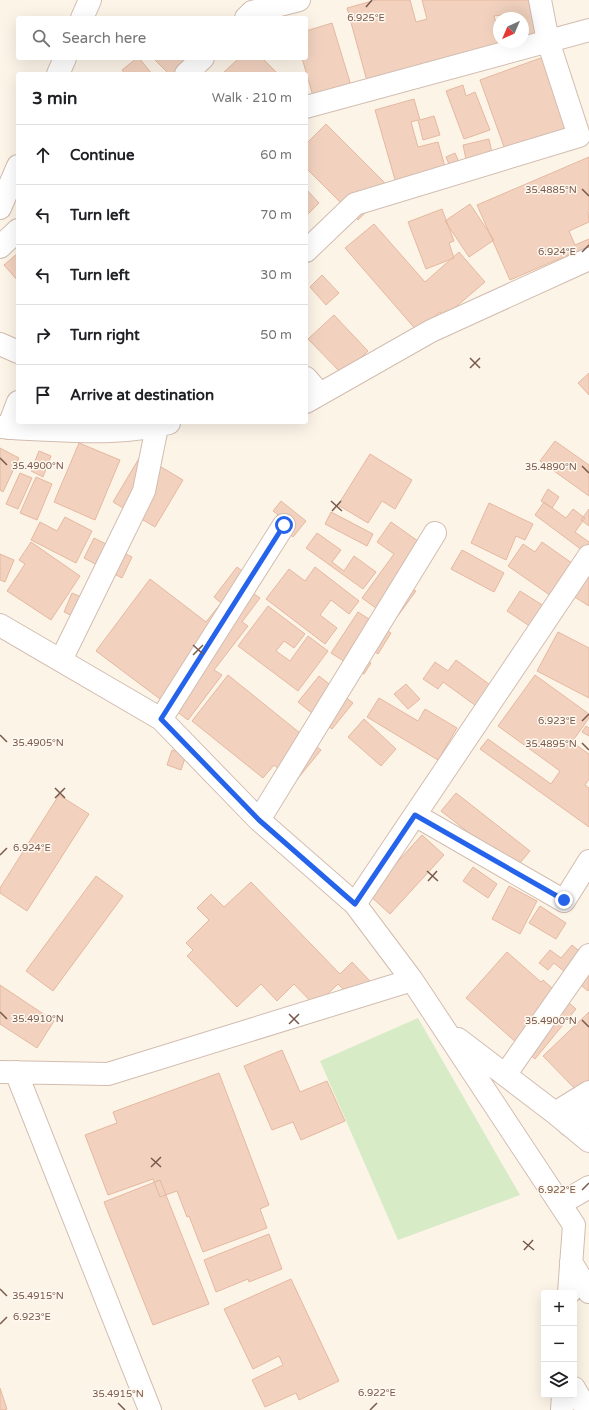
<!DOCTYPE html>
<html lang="en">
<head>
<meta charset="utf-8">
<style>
	:root { --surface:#fff; --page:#f2f2f2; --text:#202124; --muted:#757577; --line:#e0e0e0 }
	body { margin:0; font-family:"Varela Round",sans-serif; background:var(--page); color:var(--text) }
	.controls { position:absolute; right:12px; bottom:12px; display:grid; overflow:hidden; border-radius:4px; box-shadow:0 4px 16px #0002 }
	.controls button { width:36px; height:36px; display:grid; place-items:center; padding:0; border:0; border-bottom:1px solid var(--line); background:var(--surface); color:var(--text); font:20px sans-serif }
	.compass { position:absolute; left:493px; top:12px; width:36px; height:36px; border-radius:50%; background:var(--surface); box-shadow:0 4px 16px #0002; rotate:224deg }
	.stop { position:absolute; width:12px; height:12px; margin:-9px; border:3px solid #2563eb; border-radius:50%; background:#fff }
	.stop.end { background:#2563eb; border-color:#fff; box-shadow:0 1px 4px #0008 }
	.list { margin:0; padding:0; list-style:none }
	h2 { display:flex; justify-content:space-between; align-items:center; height:52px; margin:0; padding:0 16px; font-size:17px }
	h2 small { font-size:13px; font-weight:400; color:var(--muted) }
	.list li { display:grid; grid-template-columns:26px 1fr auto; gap:12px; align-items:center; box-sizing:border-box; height:60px; padding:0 16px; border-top:1px solid var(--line) }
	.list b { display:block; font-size:15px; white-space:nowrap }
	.list em { font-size:13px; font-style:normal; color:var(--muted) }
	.icon { flex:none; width:22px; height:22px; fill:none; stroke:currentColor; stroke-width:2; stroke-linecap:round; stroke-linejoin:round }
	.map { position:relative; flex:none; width:589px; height:1410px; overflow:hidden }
	.search { position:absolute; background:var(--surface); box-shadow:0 4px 16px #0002; left:16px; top:16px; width:292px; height:44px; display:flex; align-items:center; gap:10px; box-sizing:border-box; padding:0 14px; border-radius:4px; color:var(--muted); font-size:15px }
	.panel { position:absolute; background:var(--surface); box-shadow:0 4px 16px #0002; left:16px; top:72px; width:292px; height:352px; border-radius:4px }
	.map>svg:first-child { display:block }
	.green { fill:#d6ebc6 }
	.building { fill:#f2d2bf; stroke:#e5b89f }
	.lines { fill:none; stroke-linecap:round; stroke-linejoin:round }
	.minor-casing { stroke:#d2bdb0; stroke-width:24 }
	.minor { stroke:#fff; stroke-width:22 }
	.route { stroke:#2563eb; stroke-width:5 }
	.ticks { fill:none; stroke:#78594b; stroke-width:1.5 }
	.ticks-label { font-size:10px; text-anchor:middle; fill:#78594b; stroke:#fff8ef; stroke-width:3; stroke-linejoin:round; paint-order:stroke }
</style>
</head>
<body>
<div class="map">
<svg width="589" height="1410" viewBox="0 0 589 1410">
	<rect width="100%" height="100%" fill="#fdf4e8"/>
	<path class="green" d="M418 1018 520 1195 398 1240 320 1061Z"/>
	<path class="building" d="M376 0H410L416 22 427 19 422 0H539V34L523 39V18H502L501 15 494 16 499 33V42H501L504 53 370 92 347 8Z
		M332 23 353 92 315 103 302 58H306V31Z
		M549 55 577 133 508 158 480 80Z
		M137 58H139L152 74H125L122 70Z
		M153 58H204L187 74H169Z
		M239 58H262L278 74H222Z
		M463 85 466 96 475 92 490 130 464 139 446 91Z
		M414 99 420 120 434 116 440 135 423 140 418 120 411 122 418 147 438 142 447 174 400 197 375 110Z
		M326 124 390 188 358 220 306 168V144Z
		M489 139 493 158 467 164 463 145Z
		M455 153 463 171 454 176 446 157Z
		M589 157V209L588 210 589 222 569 231 575 245 589 239V249L575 252 510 280 477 205Z
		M306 189 319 203 307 215 306 214Z
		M470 204 494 240 469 257 445 221Z
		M442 209 454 241 449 243 454 258 426 269 408 222Z
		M374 224 425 282 459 252 485 282 444 317 440 312 418 332 345 248Z
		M18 253V281L4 265Z
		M322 275 339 293 326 305 310 287Z
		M334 315 368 351 343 375 308 339Z
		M589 373V395L578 383Z
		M555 441 589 465V496L540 461Z
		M79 443 120 460 95 520 54 502Z
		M0 448 19 458 3 492 0 490Z
		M39 451 51 456 43 477 31 471Z
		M370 454 412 480 395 509 382 501 368 523 338 505Z
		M141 455 183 480 155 527 113 502Z
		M20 473 32 478 18 509 6 504Z
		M36 477 52 484 37 520 20 513Z
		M548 489 559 497 552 508 541 501Z
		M281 501 306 521 293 537 277 524 282 518 273 511Z
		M544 502 566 518 573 509 585 518 575 532 589 542V549L586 553 535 515Z
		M489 503 533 524 525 540 516 536 506 560 471 543Z
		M589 509V526L581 520Z
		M331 512 373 534 367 546 325 524Z
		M65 517 92 531 76 563 31 540 40 522 57 531Z
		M391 522 425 546 414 561 426 569 412 589 416 591 394 621 362 598 394 554 377 542Z
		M317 533 341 550 332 562 344 571 354 556 376 572 363 589 306 548Z
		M94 538 132 557 122 578 84 558Z
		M31 542 80 576 51 620 7 591 25 564 19 560Z
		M542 542 576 566 554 598 508 566 523 544 535 552Z
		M462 550 504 573 494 592 451 569Z
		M0 554 14 560 5 582 0 580Z
		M237 567 253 579 246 588 260 598 242 622 248 626 214 670 222 675 188 720 96 651 150 579 206 622 221 603 214 597Z
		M315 567 359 601 349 614 331 600 320 615 337 628 325 644 266 599 289 569 305 581Z
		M586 575 589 577V606L573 596Z
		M520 591 544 606 531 627 507 611Z
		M72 593 95 603 86 622 64 612Z
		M268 606 305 634 294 648 284 641 276 651 290 661 308 636 328 651 298 691 238 646Z
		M358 612 391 633 378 654 361 643 355 653 371 663 364 674 331 653Z
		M558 632 589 648V698L537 671Z
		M456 660 493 687 479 708 443 682 438 689 423 679 435 662 448 671Z
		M228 675 321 750 295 782 274 765 263 778 192 721Z
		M535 675 589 714V718L572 742 589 754V779L585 785 589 788V827L480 749 488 739 551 784 560 771 498 726Z
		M319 676 353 703 332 729 298 702Z
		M406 684 420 699 408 709 394 694Z
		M379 698 418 721 425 709 457 728 438 760 367 717Z
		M364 719 396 749 381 766 348 737Z
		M586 726 589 728V736L582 732Z
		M172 750 186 755 181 770 167 765Z
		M456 793 530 851 515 869 441 811Z
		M59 795 89 814 27 911 0 893V888Z
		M422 835 444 855 390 914 368 894Z
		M473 867 497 884 488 898 463 881Z
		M96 876 123 896 53 991 26 971Z
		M251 882 340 974 352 962 370 981 353 999 338 984 315 1006 294 984 277 1001 261 984 237 1007 187 956 193 950 186 943 209 920 197 908 211 894 224 907Z
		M509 886 537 901 520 934 492 919Z
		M540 906 566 923 556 939 529 923Z
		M572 945 589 959V989L588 991 554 963 548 970 539 963 550 950 561 958Z
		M507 952 541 982 543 980 576 1009 535 1059 466 998Z
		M0 985 54 1021 37 1048 0 1024Z
		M589 1012V1084L579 1093 543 1056Z
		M282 1050 300 1092 327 1081 345 1121 301 1140 293 1122 272 1130 244 1066Z
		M219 1073 269 1205 260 1209 267 1228 203 1252 189 1216 187 1217 177 1191 160 1197 153 1179 108 1195 85 1135 117 1123 113 1112Z
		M160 1180 209 1304 153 1325 104 1202Z
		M269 1234 282 1269 249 1282 248 1279 216 1292 204 1260Z
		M291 1279 339 1381 299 1400 296 1393 265 1407 252 1380 283 1365 279 1356 253 1369 224 1309Z
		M0 1388 7 1409 4 1410H0Z"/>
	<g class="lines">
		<g class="minor-casing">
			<path id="minor" d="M82 18 90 0
				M246 18 252 12 299 0
				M58 74 65 58
				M186 74 203 58
				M306 107 589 30
				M0 208 18 166
				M0 247 18 230
				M306 251 355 204 579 136 548 41 540 0
				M0 344 18 352
				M306 378 320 394
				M306 402 431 331 589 259
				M0 427C17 429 35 429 52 430 91 432 131 433 169 423
				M8 428 18 402
				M0 625 161 719 259 820 355 904 412 980 108 1074 0 1072
				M61 660 144 491 157 427 160 422
				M161 719 284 525
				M415 815 564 901 589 861
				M259 820 435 533
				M355 904 589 556
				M412 980 574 1225 569 1293
				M458 1039 555 1113 589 1141
				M16 1072 150 1410
				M505 1075 589 955
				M555 1113 589 1092
				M569 1125 589 1116
				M560 1204 589 1187
				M571 1262 589 1292
				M574 1388 587 1410
				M562 1410 563 1395"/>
		</g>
		<use href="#minor" class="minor"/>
	</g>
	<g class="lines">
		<path class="route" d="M284 525 161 719 259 820 355 904 415 815 564 900"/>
	</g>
	<path class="ticks" d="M366 7 372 0M582 189 589 196M582 252 589 245M470 358 480 368M470 368 480 358M0 458 7 465M582 466 589 473M331 501 342 511M332 511 341 501M193 645 203 654M193 655 203 645M582 721 589 714M0 735 7 742M582 743 589 750M55 788 65 798M55 798 65 788M0 855 7 848M427 871 438 881M428 881 437 871M0 1012 7 1019M289 1014 299 1024M582 1020 589 1027M289 1024 299 1014M151 1158 161 1167M151 1167 161 1157M582 1190 589 1183M523 1241 534 1250M524 1250 533 1240M0 1289 7 1296M0 1324 7 1317M118 1403 125 1410M370 1410 377 1403"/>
	<g class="ticks-label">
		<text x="366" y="21">6.925°E</text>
		<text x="551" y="193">35.4885°N</text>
		<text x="557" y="255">6.924°E</text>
		<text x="38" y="469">35.4900°N</text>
		<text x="551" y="470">35.4890°N</text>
		<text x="557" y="724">6.923°E</text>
		<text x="38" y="746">35.4905°N</text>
		<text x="551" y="747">35.4895°N</text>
		<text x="32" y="851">6.924°E</text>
		<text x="38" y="1022">35.4910°N</text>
		<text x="551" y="1024">35.4900°N</text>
		<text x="557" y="1193">6.922°E</text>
		<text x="38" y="1299">35.4915°N</text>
		<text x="32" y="1320">6.923°E</text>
		<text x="377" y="1396">6.922°E</text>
		<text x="118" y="1397">35.4915°N</text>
	</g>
</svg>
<div class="controls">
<button>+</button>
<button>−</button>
<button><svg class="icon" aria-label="layers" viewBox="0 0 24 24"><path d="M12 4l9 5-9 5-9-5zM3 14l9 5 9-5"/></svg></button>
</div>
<svg class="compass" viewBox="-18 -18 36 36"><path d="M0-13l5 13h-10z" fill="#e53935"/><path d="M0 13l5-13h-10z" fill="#757577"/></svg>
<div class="stop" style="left:284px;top:525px"></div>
<div class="stop end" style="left:564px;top:900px"></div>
<div class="search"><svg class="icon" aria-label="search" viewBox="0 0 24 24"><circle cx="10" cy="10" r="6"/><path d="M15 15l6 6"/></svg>Search here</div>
<section class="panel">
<h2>3 min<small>Walk · 210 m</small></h2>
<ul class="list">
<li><svg class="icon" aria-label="ahead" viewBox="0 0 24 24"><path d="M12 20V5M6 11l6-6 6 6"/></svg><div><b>Continue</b></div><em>60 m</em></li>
<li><svg class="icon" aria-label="left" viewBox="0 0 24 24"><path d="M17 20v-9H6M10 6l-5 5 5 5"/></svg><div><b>Turn left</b></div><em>70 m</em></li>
<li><svg class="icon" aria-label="left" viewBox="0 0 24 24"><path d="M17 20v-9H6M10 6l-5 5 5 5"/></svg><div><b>Turn left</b></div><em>30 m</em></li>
<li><svg class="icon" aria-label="right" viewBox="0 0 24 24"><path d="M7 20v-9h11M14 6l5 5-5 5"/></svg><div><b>Turn right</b></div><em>50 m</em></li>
<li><svg class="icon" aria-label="arrive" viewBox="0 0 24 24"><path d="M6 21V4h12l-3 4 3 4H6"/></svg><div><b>Arrive at destination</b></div></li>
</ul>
</section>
</div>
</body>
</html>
